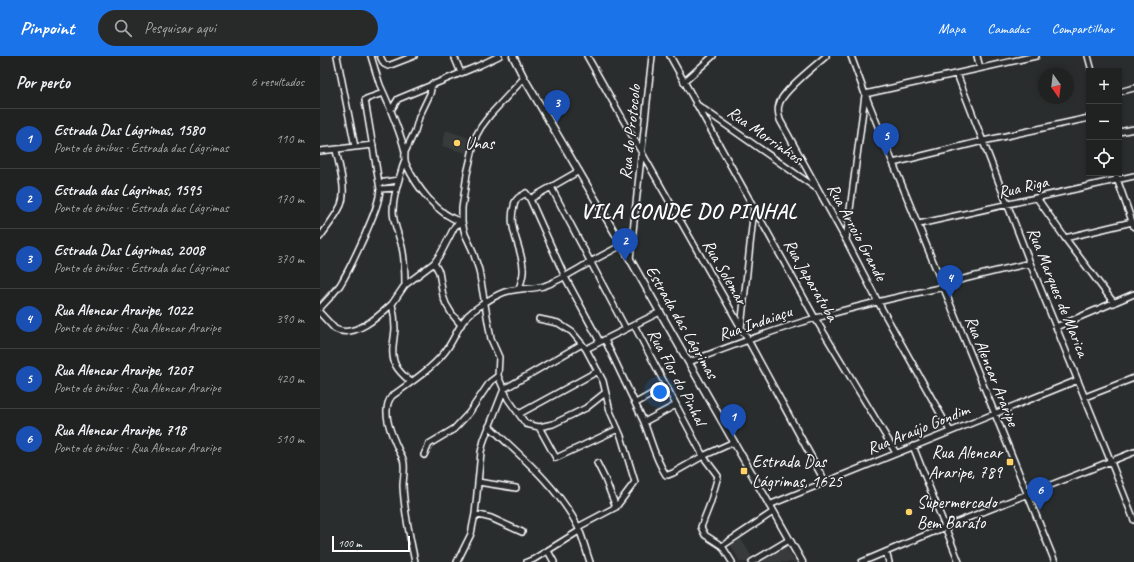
<!DOCTYPE html>
<html lang="pt">
<head>
<meta charset="utf-8">
<style>
	:root { --surface:#202222; --page:#282a2a; --text:#f1f3f6; --muted:#a2a4a5; --line:#3d3f40; --accent:#1a73e8 }
	body { margin:0; font-family:Caveat,sans-serif; background:var(--page); color:var(--text) }
	.controls { position:absolute; right:12px; top:12px; display:grid; overflow:hidden; border-radius:0px; box-shadow:0 2px 6px #0003 }
	.controls button { width:36px; height:36px; display:grid; place-items:center; padding:0; border:0; border-bottom:1px solid var(--line); background:var(--surface); color:var(--text); font:20px sans-serif }
	.compass { position:absolute; left:718px; top:12px; width:36px; height:36px; border-radius:50%; background:var(--surface); box-shadow:0 2px 6px #0003; rotate:166deg }
	.scale { position:absolute; left:12px; bottom:10px; width:78px; box-sizing:border-box; padding-left:4px; border:2px solid #fff; border-top:0; font-size:11px; line-height:14px; white-space:nowrap; color:#fff; -webkit-text-stroke:3px #2a2d2e; paint-order:stroke }
	.you { position:absolute; left:340px; top:336px; width:14px; height:14px; margin:-10px; border:3px solid #fff; border-radius:50%; background:#1a73e8; box-shadow:0 0 0 6px #1a73e833 }
	.badge { display:grid; place-items:center; width:26px; height:26px; border-radius:50%; background:var(--accent); color:#fff; font-size:13px; font-weight:700 }
	.pin { position:absolute; translate:-50% -33px; filter:drop-shadow(0 1px 2px #0008) }
	.pin::after { content:''; position:absolute; top:21px; width:14px; height:12px; background:inherit; clip-path:polygon(0 0,100% 0,50% 100%) }
	.list { margin:0; padding:0; list-style:none }
	h2 { display:flex; justify-content:space-between; align-items:center; height:52px; margin:0; padding:0 16px; font-size:17px }
	h2 small { font-size:13px; font-weight:400; color:var(--muted) }
	.list li { display:grid; grid-template-columns:26px 1fr auto; gap:12px; align-items:center; box-sizing:border-box; height:60px; padding:0 16px; border-top:1px solid var(--line) }
	.list b { display:block; font-size:15px; white-space:nowrap }
	.list p { margin:0; font-size:13px; white-space:nowrap; color:var(--muted) }
	.list em { font-size:13px; font-style:normal; color:var(--muted) }
	.icon { flex:none; width:22px; height:22px; fill:none; stroke:currentColor; stroke-width:2; stroke-linecap:round; stroke-linejoin:round }
	.map { position:relative; flex:none; width:814px; height:506px; overflow:hidden }
	header { display:flex; align-items:center; gap:24px; box-sizing:border-box; height:56px; padding:0 20px; background:var(--accent); color:#fff }
	header strong { font-size:19px }
	nav { display:flex; gap:22px; margin-inline-start:auto; font-size:14px }
	.search { width:280px; height:36px; background:var(--page); display:flex; align-items:center; gap:10px; box-sizing:border-box; padding:0 14px; border-radius:22px; color:var(--muted); font-size:15px }
	main { display:flex }
	aside { flex:1; background:var(--surface) }
	.map>svg:first-child { display:block }
	.built { fill:#373a3b }
	.lines { fill:none; stroke-linecap:round; stroke-linejoin:round }
	.stream { stroke:#a6a7a7; stroke-width:1.5 }
	.minor-casing { stroke:#fff; stroke-width:8 }
	.major-casing { stroke:#fff; stroke-width:9 }
	.minor { stroke:#2a2d2e; stroke-width:5 }
	.major { stroke:#2a2d2e; stroke-width:6 }
	.poi-dot { fill:#ffd166; stroke:#2a2d2e; stroke-width:1.5 }
	.labels { text-anchor:middle; dominant-baseline:central; stroke-width:3.5; stroke-linejoin:round; paint-order:stroke }
	.street-label { font-size:17px; fill:#fff; stroke:#2a2d2e }
	.poi-label { font-size:17px; fill:#fff; stroke:#2a2d2e; text-anchor:start }
	.district-label { font-size:21px; font-weight:bold; letter-spacing:1px; fill:#fff; stroke:#2a2d2e }
</style>
</head>
<body>
<header>
<strong>Pinpoint</strong>
<div class="search"><svg class="icon" aria-label="search" viewBox="0 0 24 24"><circle cx="10" cy="10" r="6"/><path d="M15 15l6 6"/></svg>Pesquisar aqui</div>
<nav><a>Mapa</a><a>Camadas</a><a>Compartilhar</a></nav>
</header>
<main>
<aside>
<h2>Por perto<small>6 resultados</small></h2>
<ul class="list">
<li><span class="badge" style="background:#1a4fb4">1</span><div><b>Estrada Das Lágrimas, 1580</b><p>Ponto de ônibus · Estrada das Lágrimas</p></div><em>110 m</em></li>
<li><span class="badge" style="background:#1a4fb4">2</span><div><b>Estrada das Lágrimas, 1595</b><p>Ponto de ônibus · Estrada das Lágrimas</p></div><em>170 m</em></li>
<li><span class="badge" style="background:#1a4fb4">3</span><div><b>Estrada Das Lágrimas, 2008</b><p>Ponto de ônibus · Estrada das Lágrimas</p></div><em>370 m</em></li>
<li><span class="badge" style="background:#1a4fb4">4</span><div><b>Rua Alencar Araripe, 1022</b><p>Ponto de ônibus · Rua Alencar Araripe</p></div><em>390 m</em></li>
<li><span class="badge" style="background:#1a4fb4">5</span><div><b>Rua Alencar Araripe, 1207</b><p>Ponto de ônibus · Rua Alencar Araripe</p></div><em>420 m</em></li>
<li><span class="badge" style="background:#1a4fb4">6</span><div><b>Rua Alencar Araripe, 718</b><p>Ponto de ônibus · Rua Alencar Araripe</p></div><em>510 m</em></li>
</ul>
</aside>
<div class="map">
<svg width="814" height="506" viewBox="0 0 814 506">
	<rect width="100%" height="100%" fill="#2a2d2e"/>
	<filter id="ink" filterUnits="userSpaceOnUse"><feTurbulence type="fractalNoise" baseFrequency=".025" numOctaves="2"/><feDisplacementMap in="SourceGraphic" scale="8" xChannelSelector="R" yChannelSelector="G"/><feConvolveMatrix kernelMatrix="1 2 1 2 8 2 1 2 1" color-interpolation-filters="sRGB"/></filter>
	<g filter="url(#ink)">
		<path class="built" d="M126 74 151 83 146 97 122 90Z
			M420 481 433 503 426 506H420L410 488Z
			M465 489 475 506H438L448 501Z"/>
		<g class="lines">
			<path class="stream" d="M42 180 44 175
				M30 205 32 200
				M20 222 28 208
				M0 246 15 229"/>
			<g class="minor-casing">
				<path id="minor" d="M51 0C54 10 57 20 60 29 64 38 68 46 71 55 75 65 83 85 85 96 85 100 84 104 86 108 96 130 117 159 142 166
					M60 0 64 8 68 10 94 0
					M134 0 141 17
					M267 0 428 284 505 426
					M350 0 495 262 576 397
					M506 0C495 10 461 36 459 49 457 54 459 59 460 64L526 184 558 246 630 375
					M531 0 545 38 735 506
					M657 0 660 12
					M768 0 772 15
					M637 18 710 207 791 406 814 464
					M204 22 170 59 161 71 156 80 147 118 142 152V166L145 178 152 193 159 214 171 283 179 301 178 320 188 343 206 368 219 371 233 368 266 352 285 337
					M364 26 393 0
					M799 36 814 32
					M545 38 716 0
					M376 48 496 132
					M71 54 78 43 158 10 179 0
					M799 76 814 73
					M35 91 53 89
					M0 95 35 91 17 0
					M85 96 95 75 99 61 110 38 112 28
					M84 106C80 122 73 137 73 155 73 167 79 179 82 191 85 204 85 216 85 229
					M573 107 663 85 769 62
					M795 117 814 171
					M59 127 78 124
					M231 131 306 273
					M60 133 76 132
					M717 142 745 182 794 247
					M210 143 245 221 280 286
					M599 168 814 120
					M0 181C7 171 16 160 21 149 27 134 19 110 16 94
					M745 182 812 166
					M526 184 545 39
					M310 203 332 0
					M114 207 119 216 123 240 126 248 132 258 141 269
					M623 228 710 207
					M199 233C201 226 204 219 203 212 202 191 187 172 194 150 194 147 196 144 198 142 200 140 204 139 206 137L210 143 259 115
					M0 252C7 245 14 237 20 229 30 213 37 196 45 179 51 164 59 149 60 133L45 44 46 43 63 37
					M0 257 15 273C34 283 59 260 72 248
					M219 263 238 267 252 276 266 293 283 325 290 355 301 380 315 426 296 451 258 471
					M314 269 383 400 398 420 390 448 381 471 385 479 402 490 412 506
					M736 271 814 238
					M421 272 434 152
					M285 284 324 366C331 384 335 403 346 419H348L353 417 383 400 414 386
					M266 293 340 256
					M369 306C411 290 453 274 496 262 538 250 581 240 624 231
					M91 326C85 321 79 316 76 310 70 299 74 285 75 273 75 264 74 256 72 248L85 229 114 207 121 197 135 170 142 166
					M765 341 814 322
					M316 347 346 330
					M199 358 278 315
					M324 366 356 349
					M169 370C201 400 239 432 258 471 263 482 266 495 270 506
					M219 371 236 402 298 373
					M593 390 639 506
					M104 399 109 388 134 373 149 357 170 326 178 320
					M277 407 285 423 296 451
					M158 426 196 432
					M449 449 758 324
					M155 458 171 462 202 476
					M402 490 453 456
					M228 495 234 506
					M566 496 569 506
					M95 506C90 481 84 456 83 430 83 422 86 410 83 403 82 400 80 397 79 395 72 380 60 354 72 340 90 327 110 314 124 297 135 284 139 265 153 255 164 247 180 235 194 234 204 232 214 233 224 230 239 225 253 216 267 208 279 201 291 195 302 189
					M137 506 151 478 155 458 161 396 164 384 184 333 262 288
					M207 506 214 503 259 475
					M432 506 469 484
					M542 506 625 471 814 396"/>
			</g>
			<g class="major-casing">
				<path id="major" d="M193 0 204 22 302 189 482 506"/>
			</g>
			<use href="#minor" class="minor"/>
			<use href="#major" class="major"/>
		</g>
	</g>
	<g class="poi-dot">
		<circle cx="137" cy="87" r="4"/>
		<rect x="686" y="402" width="8" height="8" rx="2"/>
		<rect x="420" y="411" width="8" height="8" rx="2"/>
		<circle cx="589" cy="456" r="4"/>
	</g>
	<g class="labels">
		<g class="street-label">
			<text transform="translate(310 76) rotate(-84)">Rua do Protocolo</text>
			<text transform="translate(445 79) rotate(35)">Rua Morrinhos</text>
			<text transform="translate(703 131) rotate(-13)">Rua Riga</text>
			<text transform="translate(537 176) rotate(62)">Rua Arroio Grande</text>
			<text transform="translate(405 216) rotate(60)">Rua Solemar</text>
			<text transform="translate(491 224) rotate(60)">Rua Japaratuba</text>
			<text transform="translate(738 236) rotate(68)">Rua Marques de Marica</text>
			<text transform="translate(362 266) rotate(60)">Estrada das Lágrimas</text>
			<text transform="translate(435 267) rotate(-19)">Rua Indaiaçu</text>
			<text transform="translate(672 315) rotate(68)">Rua Alencar Araripe</text>
			<text transform="translate(357 321) rotate(62)">Rua Flor do Pinhal</text>
			<text transform="translate(598 373) rotate(-22)">Rua Araújo Gondim</text>
		</g>
		<g class="poi-label">
			<text x="145" y="87">Unas</text>
			<text x="682" y="396" text-anchor="end">Rua Alencar<tspan x="682" dy="20">Araripe, 789</tspan></text>
			<text x="432" y="405">Estrada Das<tspan x="432" dy="20">Lágrimas, 1625</tspan></text>
			<text x="597" y="446">Supermercado<tspan x="597" dy="20">Bem Barato</tspan></text>
		</g>
		<g class="district-label">
			<text x="369" y="155">VILA CONDE DO PINHAL</text>
		</g>
	</g>
</svg>
<div class="controls">
<button>+</button>
<button>−</button>
<button><svg class="icon" aria-label="locate" viewBox="0 0 24 24"><circle cx="12" cy="12" r="6"/><path d="M12 2v4M12 18v4M2 12h4M18 12h4"/></svg></button>
</div>
<svg class="compass" viewBox="-18 -18 36 36"><path d="M0-13l5 13h-10z" fill="#e53935"/><path d="M0 13l5-13h-10z" fill="#a2a4a5"/></svg>
<div class="scale">100 m</div>
<div class="you"></div>
<div class="pin badge" style="left:413px;top:381px;background:#1a4fb4">1</div>
<div class="pin badge" style="left:305px;top:205px;background:#1a4fb4">2</div>
<div class="pin badge" style="left:237px;top:67px;background:#1a4fb4">3</div>
<div class="pin badge" style="left:630px;top:242px;background:#1a4fb4">4</div>
<div class="pin badge" style="left:566px;top:100px;background:#1a4fb4">5</div>
<div class="pin badge" style="left:720px;top:454px;background:#1a4fb4">6</div>
</div>
</main>
</body>
</html>
